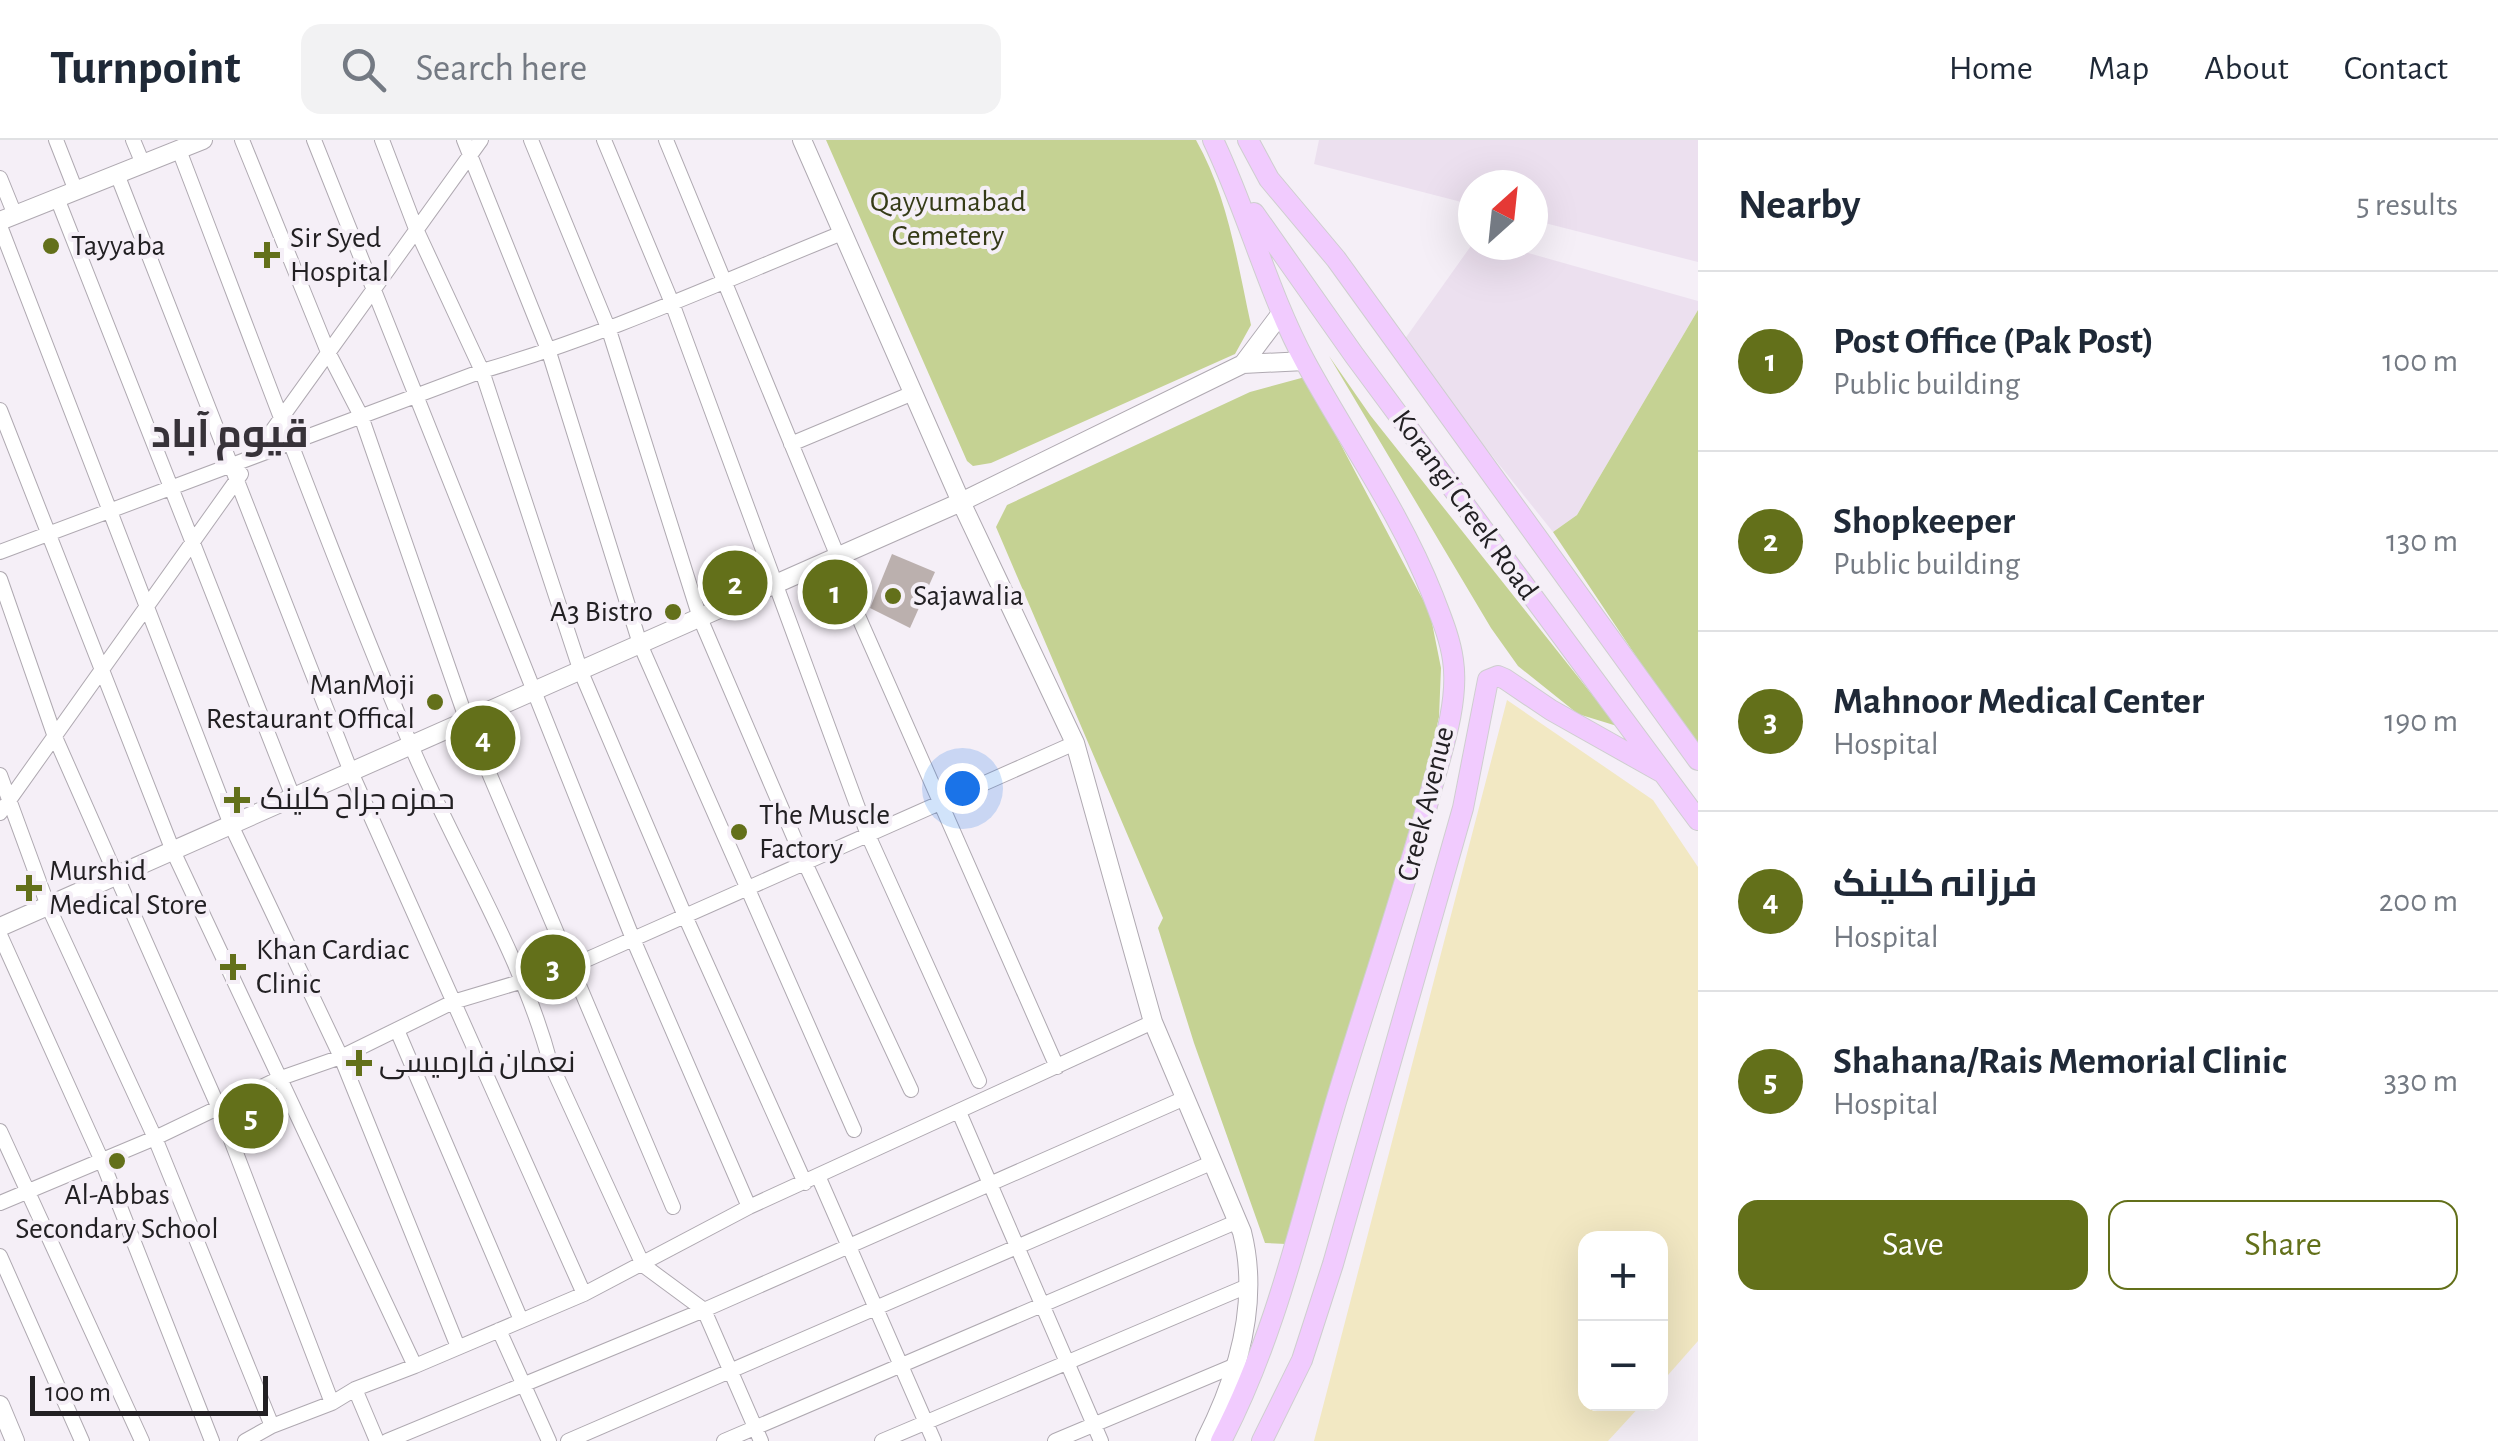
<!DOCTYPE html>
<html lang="en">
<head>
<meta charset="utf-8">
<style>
	:root { --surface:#fff; --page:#f2f2f3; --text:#1f2937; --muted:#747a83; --line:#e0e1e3; --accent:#63701a }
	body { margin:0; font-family:"Alegreya Sans",Cairo,sans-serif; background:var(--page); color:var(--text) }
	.controls { position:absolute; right:30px; bottom:30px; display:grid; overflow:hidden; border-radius:20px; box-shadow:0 10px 40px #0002 }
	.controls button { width:90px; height:90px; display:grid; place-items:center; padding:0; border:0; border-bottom:2px solid var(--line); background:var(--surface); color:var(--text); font:50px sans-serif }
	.compass { position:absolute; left:1458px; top:30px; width:90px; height:90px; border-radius:50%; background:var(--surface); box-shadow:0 10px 40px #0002; rotate:27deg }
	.scale { position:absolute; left:30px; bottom:25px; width:238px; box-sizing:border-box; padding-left:10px; border:5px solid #222023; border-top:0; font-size:28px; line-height:35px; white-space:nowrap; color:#222023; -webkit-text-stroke:8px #f5eff7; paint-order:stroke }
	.you { position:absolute; left:962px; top:648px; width:35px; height:35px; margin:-25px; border:8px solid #fff; border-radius:50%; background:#1a73e8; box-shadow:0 0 0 15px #1a73e833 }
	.badge { display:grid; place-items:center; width:65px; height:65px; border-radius:50%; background:var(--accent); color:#fff; font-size:32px; font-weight:700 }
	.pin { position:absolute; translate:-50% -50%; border:5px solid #fff; box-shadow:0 2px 10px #0006 }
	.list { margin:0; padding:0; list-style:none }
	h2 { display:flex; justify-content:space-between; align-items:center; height:130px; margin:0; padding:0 40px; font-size:42px }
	h2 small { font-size:32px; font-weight:400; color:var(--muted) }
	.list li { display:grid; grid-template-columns:65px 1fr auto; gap:30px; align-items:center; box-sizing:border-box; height:180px; padding:0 40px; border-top:2px solid var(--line) }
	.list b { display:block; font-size:38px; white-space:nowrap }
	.list p { margin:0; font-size:32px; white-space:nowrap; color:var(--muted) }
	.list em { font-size:32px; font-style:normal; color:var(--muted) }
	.actions { display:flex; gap:20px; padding:30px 40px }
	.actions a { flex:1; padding:22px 0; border:2px solid var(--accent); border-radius:20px; text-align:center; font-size:35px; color:var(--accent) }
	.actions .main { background:var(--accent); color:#fff }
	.icon { flex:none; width:55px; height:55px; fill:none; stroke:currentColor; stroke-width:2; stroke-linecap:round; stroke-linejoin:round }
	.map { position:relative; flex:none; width:1698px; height:1301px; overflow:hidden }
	header { display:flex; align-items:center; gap:60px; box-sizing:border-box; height:140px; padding:0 50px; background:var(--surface); border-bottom:2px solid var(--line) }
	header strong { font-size:48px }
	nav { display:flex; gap:55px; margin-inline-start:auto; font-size:35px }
	.search { width:700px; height:90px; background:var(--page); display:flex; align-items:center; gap:25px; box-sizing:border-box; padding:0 35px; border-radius:20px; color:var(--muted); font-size:38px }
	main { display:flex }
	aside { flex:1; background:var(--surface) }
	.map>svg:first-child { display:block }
	.built { fill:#ece0ef }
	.green { fill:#c5d293 }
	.sand { fill:#f2e8c3 }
	.building { fill:#bbb0ae }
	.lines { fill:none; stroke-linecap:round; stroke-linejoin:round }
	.minor-casing { stroke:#afa9b1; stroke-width:16 }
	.tertiary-casing { stroke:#afa9b1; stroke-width:20 }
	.primary-casing { stroke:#cececf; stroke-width:22 }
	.minor { stroke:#fff; stroke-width:14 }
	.tertiary { stroke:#fff; stroke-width:18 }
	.primary { stroke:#f1cbfe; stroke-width:20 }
	.poi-dot { fill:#63701a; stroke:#f5eff7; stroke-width:4 }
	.labels { text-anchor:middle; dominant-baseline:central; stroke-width:8; stroke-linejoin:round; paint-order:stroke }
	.park-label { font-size:30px; fill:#353b17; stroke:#f5eff7 }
	.poi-label { font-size:30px; fill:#222023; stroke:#f5eff7; text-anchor:start }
	.street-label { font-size:30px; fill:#222023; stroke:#f5eff7 }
	.district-label { font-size:40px; font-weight:bold; fill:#373239; stroke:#f5eff7 }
</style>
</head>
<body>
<header>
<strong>Turnpoint</strong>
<div class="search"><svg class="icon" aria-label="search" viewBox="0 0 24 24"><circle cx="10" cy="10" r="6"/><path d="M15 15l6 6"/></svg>Search here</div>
<nav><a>Home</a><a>Map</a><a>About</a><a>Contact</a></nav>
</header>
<main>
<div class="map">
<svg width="1698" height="1301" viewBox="0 0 1698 1301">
	<rect width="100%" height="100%" fill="#f5eff7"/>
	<path class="built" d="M1319 0H1698V122L1533 80V45H1473V65L1314 24Z
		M1473 103 1500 105 1698 161V170L1577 375 1553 392 1402 203Z"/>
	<path class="green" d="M826 0H1196C1228 57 1237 121 1251 185L1235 214 991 323 973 326 967 321Z
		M1698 170V609L1553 392 1577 375Z
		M1329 216 1370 275 1617 586 1578 574 1518 526 1491 488Z
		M1305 237 1430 473 1441 528 1439 577 1425 638 1286 1104 1265 1103 1194 903 1158 788 1163 778 996 387 1007 365 1250 252Z"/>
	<path class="sand" d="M1507 560 1653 660 1698 727V1201L1661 1243 1660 1098H1586V1264H1642L1608 1301H1314Z"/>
	<path class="building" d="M892 414 935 432 910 488 870 468Z"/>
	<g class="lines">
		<g class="minor-casing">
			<path id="minor" d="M56 0 76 51
				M133 0 143 24
				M242 0 328 212 361 276 467 581 673 1067
				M314 0 633 799 749 1067
				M382 0 416 89 482 231 581 532 685 776 805 1043
				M464 0 549 212 640 504 854 990
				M531 0 609 190 700 478 805 723 911 950
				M604 0 672 163 868 695 979 941
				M666 0 838 417
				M179 10C255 208 328 407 410 603 454 708 521 813 550 922L643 1125 704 1170 761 1301
				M117 34 351 632 584 1154
				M0 38 15 75
				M57 58 293 657
				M0 86 231 685 341 917 458 1207
				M0 270 173 711 415 1226
				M791 304 913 253
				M254 316 481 0
				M0 412 482 231C606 195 723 141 842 93
				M833 419 1057 927
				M0 439 55 597 218 966 332 1263
				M0 635 48 766 155 998 272 1286
				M0 673 241 334
				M0 795 102 1021 212 1301
				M397 890 521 1180
				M959 972 1101 1301
				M0 991 142 1301
				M819 1038 934 1301
				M0 1063 155 998 278 939 341 917 453 862 570 827 1075 603
				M0 1116 82 1301
				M499 1190 549 1301
				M355 1249 377 1301
				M245 1301 272 1286 332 1263 355 1249 415 1226 584 1154 749 1067 1153 882
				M387 1301 704 1170 1185 958
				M568 1301 1211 1023
				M724 1301 1236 1082
				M882 1301 1250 1145
				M1055 1301 1236 1225"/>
		</g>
		<g class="tertiary-casing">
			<path id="tertiary" d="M802 0 961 362 1075 603 1153 882 1242 1092C1260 1163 1238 1236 1205 1301
				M0 81 203 0
				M1243 224 1282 172
				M0 787 961 362 1243 224 1305 221
				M0 1265 15 1301"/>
		</g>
		<g class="primary-casing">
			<path id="primary" d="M1213 0C1248 73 1268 153 1306 223 1349 302 1400 372 1433 456 1441 477 1450 498 1453 520 1459 560 1443 608 1432 647 1407 742 1375 835 1346 929 1306 1054 1282 1184 1221 1301
				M1248 0 1269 39 1336 119 1698 620
				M1254 73 1354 215 1698 680
				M1262 1301 1302 1220 1333 1124 1463 668 1488 540 1498 536 1505 539 1551 570 1663 633"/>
		</g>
		<use href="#minor" class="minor"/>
		<use href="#tertiary" class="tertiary"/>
		<use href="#primary" class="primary"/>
	</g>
	<g class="poi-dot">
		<circle cx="51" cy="106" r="10"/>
		<path d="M262 100h10v10h10v10h-10v10h-10v-10h-10v-10h10z"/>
		<circle cx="893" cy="456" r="10"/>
		<circle cx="673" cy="472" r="10"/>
		<circle cx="435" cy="562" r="10"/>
		<path d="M232 645h10v10h10v10h-10v10h-10v-10h-10v-10h10z"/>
		<circle cx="739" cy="692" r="10"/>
		<path d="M24 733h10v10h10v10h-10v10h-10v-10h-10v-10h10z"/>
		<path d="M228 812h10v10h10v10h-10v10h-10v-10h-10v-10h10z"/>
		<path d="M354 908h10v10h10v10h-10v10h-10v-10h-10v-10h10z"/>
		<circle cx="117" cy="1021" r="10"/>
	</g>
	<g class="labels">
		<g class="park-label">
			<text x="948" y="62">Qayyumabad<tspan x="948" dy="34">Cemetery</tspan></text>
		</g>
		<g class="poi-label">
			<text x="290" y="98">Sir Syed<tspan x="290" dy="34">Hospital</tspan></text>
			<text x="71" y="106">Tayyaba</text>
			<text x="913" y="456">Sajawalia</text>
			<text x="653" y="472" text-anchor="end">A3 Bistro</text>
			<text x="415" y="545" text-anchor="end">ManMoji<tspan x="415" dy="34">Restaurant Offical</tspan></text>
			<text x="260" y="660">حمزہ جراح کلینک</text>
			<text x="759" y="675">The Muscle<tspan x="759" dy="34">Factory</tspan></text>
			<text x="49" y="731">Murshid<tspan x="49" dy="34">Medical Store</tspan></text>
			<text x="256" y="810">Khan Cardiac<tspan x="256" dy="34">Clinic</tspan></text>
			<text x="379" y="923">نعمان فارمیسی</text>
			<text x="117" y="1055" text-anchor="middle">Al-Abbas<tspan x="117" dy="34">Secondary School</tspan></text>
		</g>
		<g class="street-label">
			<text transform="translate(1465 365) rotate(54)">Korangi Creek Road</text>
			<text transform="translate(1426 664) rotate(-76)">Creek Avenue</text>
		</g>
		<g class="district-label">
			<text x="230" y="295">قیوم آباد</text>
		</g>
	</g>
</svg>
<div class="controls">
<button>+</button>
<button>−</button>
</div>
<svg class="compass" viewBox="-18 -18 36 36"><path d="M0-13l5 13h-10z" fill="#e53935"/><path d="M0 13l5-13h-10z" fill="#747a83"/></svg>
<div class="scale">100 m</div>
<div class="you"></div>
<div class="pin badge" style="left:835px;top:452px">1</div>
<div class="pin badge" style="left:735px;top:443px">2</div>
<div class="pin badge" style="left:553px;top:827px">3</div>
<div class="pin badge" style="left:483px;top:598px">4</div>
<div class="pin badge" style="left:251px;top:976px">5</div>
</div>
<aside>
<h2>Nearby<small>5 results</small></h2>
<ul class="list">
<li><span class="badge">1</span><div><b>Post Office (Pak Post)</b><p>Public building</p></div><em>100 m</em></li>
<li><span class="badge">2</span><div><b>Shopkeeper</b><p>Public building</p></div><em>130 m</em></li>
<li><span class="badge">3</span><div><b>Mahnoor Medical Center</b><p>Hospital</p></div><em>190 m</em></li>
<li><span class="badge">4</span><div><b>فرزانہ کلینک</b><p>Hospital</p></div><em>200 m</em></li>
<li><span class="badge">5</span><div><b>Shahana/Rais Memorial Clinic</b><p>Hospital</p></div><em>330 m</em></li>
</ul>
<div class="actions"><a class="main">Save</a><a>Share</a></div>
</aside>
</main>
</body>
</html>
